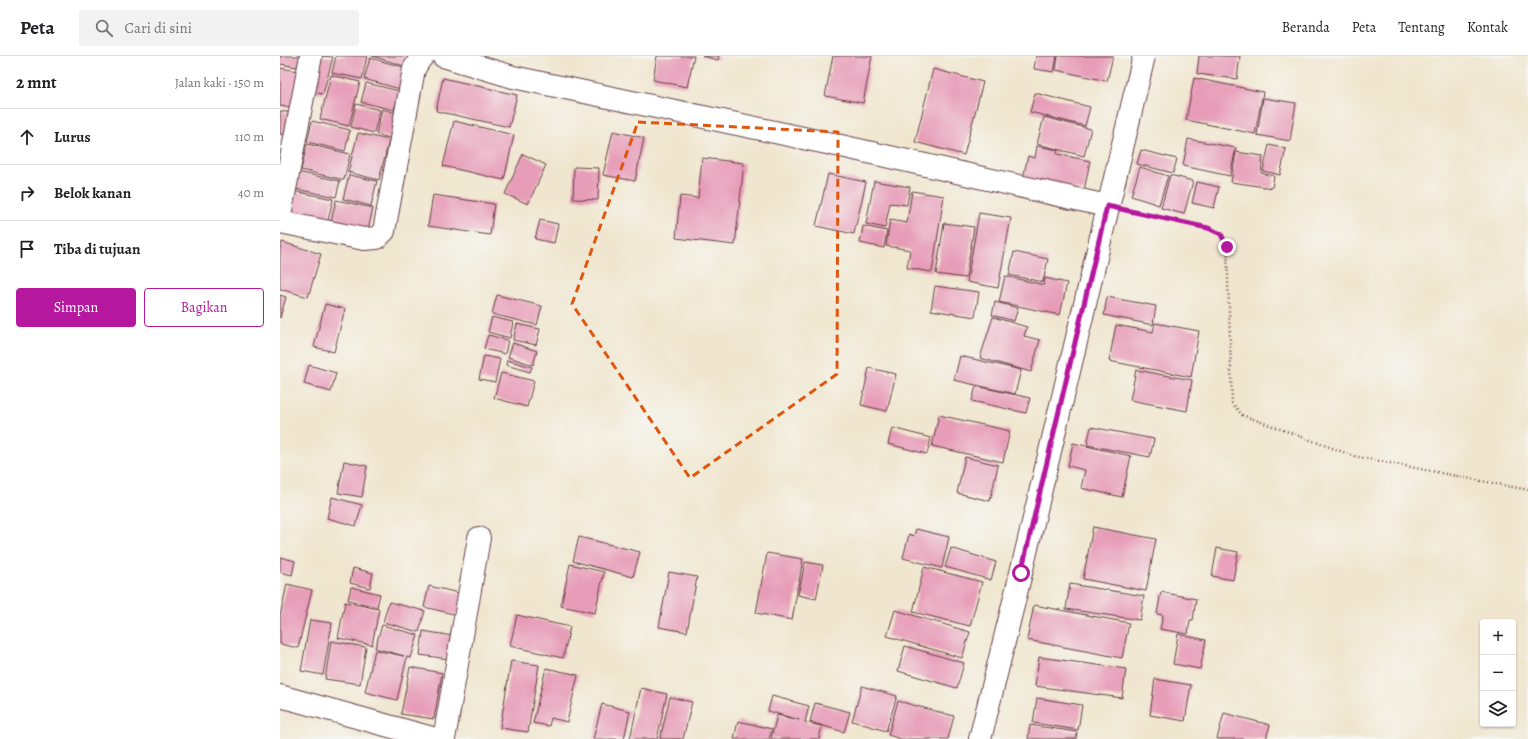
<!DOCTYPE html>
<html lang="id">
<head>
<meta charset="utf-8">
<style>
	:root { --surface:#fff; --page:#f2f2f2; --text:#202124; --muted:#757577; --line:#e0e0e0; --accent:#b5179e }
	body { margin:0; font-family:Alegreya,serif; background:var(--page); color:var(--text) }
	.controls { position:absolute; right:12px; bottom:12px; display:grid; overflow:hidden; border-radius:4px; box-shadow:0 1px 3px #0004 }
	.controls button { width:36px; height:36px; display:grid; place-items:center; padding:0; border:0; border-bottom:1px solid var(--line); background:var(--surface); color:var(--text); font:20px sans-serif }
	.stop { position:absolute; width:12px; height:12px; margin:-9px; border:3px solid #b5179e; border-radius:50%; background:#fff }
	.stop.end { background:#b5179e; border-color:#fff; box-shadow:0 1px 4px #0008 }
	.list { margin:0; padding:0; list-style:none }
	h2 { display:flex; justify-content:space-between; align-items:center; height:52px; margin:0; padding:0 16px; font-size:17px }
	h2 small { font-size:13px; font-weight:400; color:var(--muted) }
	.list li { display:grid; grid-template-columns:26px 1fr auto; gap:12px; align-items:center; box-sizing:border-box; height:56px; padding:0 16px; border-top:1px solid var(--line) }
	.list b { display:block; font-size:15px; white-space:nowrap }
	.list em { font-size:13px; font-style:normal; color:var(--muted) }
	.actions { display:flex; gap:8px; padding:12px 16px }
	.actions a { flex:1; padding:9px 0; border:1px solid var(--accent); border-radius:4px; text-align:center; font-size:14px; color:var(--accent) }
	.actions .main { background:var(--accent); color:#fff }
	.icon { flex:none; width:22px; height:22px; fill:none; stroke:currentColor; stroke-width:2; stroke-linecap:round; stroke-linejoin:round }
	.map { position:relative; flex:none; width:1248px; height:683px; overflow:hidden }
	header { display:flex; align-items:center; gap:24px; box-sizing:border-box; height:56px; padding:0 20px; background:var(--surface); border-bottom:1px solid var(--line) }
	header strong { font-size:19px }
	nav { display:flex; gap:22px; margin-inline-start:auto; font-size:14px }
	.search { width:280px; height:36px; background:var(--page); display:flex; align-items:center; gap:10px; box-sizing:border-box; padding:0 14px; border-radius:4px; color:var(--muted); font-size:15px }
	main { display:flex }
	aside { flex:1; background:var(--surface) }
	.map>svg:first-child { display:block }
	.building { fill:#e79db8 }
	.lines { fill:none; stroke-linecap:round; stroke-linejoin:round }
	.minor-casing { stroke:#633d44; stroke-width:24 }
	.path { stroke:#633d44; stroke-width:2.5; stroke-dasharray:1 3; stroke-linecap:butt }
	.minor { stroke:#fff; stroke-width:22 }
	.route { stroke:#b5179e; stroke-width:5 }
	.marked { fill:none; stroke:#e0560e; stroke-width:3; stroke-dasharray:8 5; stroke-linejoin:round }
</style>
</head>
<body>
<header>
<strong>Peta</strong>
<div class="search"><svg class="icon" aria-label="search" viewBox="0 0 24 24"><circle cx="10" cy="10" r="6"/><path d="M15 15l6 6"/></svg>Cari di sini</div>
<nav><a>Beranda</a><a>Peta</a><a>Tentang</a><a>Kontak</a></nav>
</header>
<main>
<aside>
<h2>2 mnt<small>Jalan kaki · 150 m</small></h2>
<ul class="list">
<li><svg class="icon" aria-label="ahead" viewBox="0 0 24 24"><path d="M12 20V5M6 11l6-6 6 6"/></svg><div><b>Lurus</b></div><em>110 m</em></li>
<li><svg class="icon" aria-label="right" viewBox="0 0 24 24"><path d="M7 20v-9h11M14 6l5 5-5 5"/></svg><div><b>Belok kanan</b></div><em>40 m</em></li>
<li><svg class="icon" aria-label="arrive" viewBox="0 0 24 24"><path d="M6 21V4h12l-3 4 3 4H6"/></svg><div><b>Tiba di tujuan</b></div></li>
</ul>
<div class="actions"><a class="main">Simpan</a><a>Bagikan</a></div>
</aside>
<div class="map">
<svg width="1248" height="683" viewBox="0 0 1248 683">
	<rect width="100%" height="100%" fill="#f6f6f2"/>
	<filter id="ink" filterUnits="userSpaceOnUse"><feTurbulence type="fractalNoise" baseFrequency=".025" numOctaves="2"/><feDisplacementMap in="SourceGraphic" scale="8" xChannelSelector="R" yChannelSelector="G"/><feConvolveMatrix kernelMatrix="1 2 1 2 8 2 1 2 1" color-interpolation-filters="sRGB"/></filter>
	<filter id="wash" filterUnits="userSpaceOnUse"><feTurbulence type="fractalNoise" baseFrequency=".012" numOctaves="4" result="noise"/><feDisplacementMap in="SourceGraphic" scale="16" xChannelSelector="R" yChannelSelector="G"/><feGaussianBlur stdDeviation="0.9" result="paint"/><feColorMatrix in="noise" values="0 0 0 0 0 0 0 0 0 0 0 0 0 0 0 0 0 1.4 0 .05"/><feComposite in="paint" operator="in"/></filter>
	<g filter="url(#wash)">
		<rect width="100%" height="100%" fill="#f0e6cf"/>
		<g id="blocks">
			<path class="building" d="M0 0H30L28 13 0 8Z
				M40 0 53 1 43 38 32 36Z
				M56 0H87L82 23 52 17Z
				M92 0H132L128 11Z
				M377 0H414L407 31 373 24Z
				M422 0H439L438 4Z
				M553 0H592L583 47 545 40Z
				M756 0H777L774 16 754 13Z
				M778 0H833L827 25 776 14Z
				M919 0H960L957 23 917 18Z
				M90 2 134 14 127 35 84 23Z
				M0 12 24 16 17 53 0 50Z
				M653 13 703 26 684 99 635 86Z
				M51 19 80 26 69 70 40 63Z
				M163 22 237 39 229 71 156 55Z
				M914 22 983 36 975 78 906 64Z
				M86 27 119 35 114 54 81 46Z
				M755 37 810 51 805 70 750 56Z
				M983 42 1016 47 1010 85 977 79Z
				M76 48 100 54 94 77 71 71Z
				M102 53 123 59 116 84 96 78Z
				M0 55 19 58 15 81 0 78Z
				M764 61 811 73 804 100 757 88Z
				M32 65 70 74 65 95 27 86Z
				M174 65 234 79 224 124 163 110Z
				M333 75 364 82 355 125 323 119Z
				M78 77 109 84 99 124 68 116Z
				M908 83 956 92 950 120 903 110Z
				M27 88 70 98 64 124 21 114Z
				M989 89 1006 93 1000 119 983 115Z
				M757 90 778 94 777 98 810 105 804 135 743 122 748 100 755 102Z
				M861 94 897 103 893 117 857 108Z
				M956 96 983 100 981 117 994 120 992 132 951 126Z
				M243 98 266 109 248 148 225 138Z
				M422 102 464 107 455 189 396 182 400 140 418 142Z
				M294 111 319 112 318 144 293 143Z
				M860 111 888 120 879 149 851 140Z
				M13 115 60 125 56 141 10 132Z
				M548 118 586 126 574 178 536 170Z
				M69 119 97 125 91 150 63 143Z
				M890 119 913 125 904 158 881 152Z
				M594 125 630 131 627 149 610 147 605 172 586 168Z
				M917 126 939 131 934 152 912 147Z
				M9 134 53 143 46 173 2 163Z
				M632 135 664 140 652 216 627 212 630 194 606 190 610 164 627 167Z
				M153 139 214 148 210 179 148 170Z
				M56 144 93 152 86 183 49 175Z
				M699 157 731 162 718 232 687 226Z
				M260 164 278 168 274 187 255 183Z
				M664 167 694 171 686 222 656 218Z
				M583 170 607 175 604 192 580 187Z
				M2 186 41 198 28 241 0 233V193Z
				M734 196 768 203 763 226 729 219Z
				M725 220 764 229 765 222 787 227 780 259 719 246Z
				M655 230 699 236 695 261 651 254Z
				M0 239 6 241 0 262Z
				M217 239 262 250 257 269 212 258Z
				M827 241 876 250 873 269 824 259Z
				M715 246 738 252 734 265 712 259Z
				M45 248 65 253 54 296 34 291Z
				M212 261 233 266 230 282 208 276Z
				M713 261 747 271 744 280 760 284 751 316 700 302Z
				M875 267 919 275 911 321 829 305 836 269 873 276Z
				M237 268 260 273 256 289 233 284Z
				M208 279 228 284 225 298 204 293Z
				M233 287 257 295 253 309 228 301Z
				M204 300 220 303 215 326 199 323Z
				M680 300 741 314 735 338 674 324Z
				M227 304 252 311 250 316 226 309Z
				M29 309 56 317 51 336 24 328Z
				M589 312 616 318 607 355 581 349Z
				M856 314 912 324 907 355 850 344Z
				M221 317 254 325 247 351 214 342Z
				M696 330 750 342 746 357 692 345Z
				M659 359 730 375 723 406 652 390Z
				M811 371 874 383 870 401 807 389Z
				M612 372 651 382 647 398 608 388Z
				M793 387 851 400 842 441 801 432 805 414 788 410Z
				M685 401 718 409 710 445 677 437Z
				M64 405 87 410 82 441 58 437Z
				M52 441 82 449 76 470 47 462Z
				M813 471 876 483 866 535 803 523Z
				M636 473 669 481 662 512 623 502 629 478 634 480Z
				M299 481 360 496 353 521 293 505Z
				M671 492 716 506 711 524 665 511Z
				M937 492 958 496 953 524 932 520Z
				M487 497 523 503 512 564 476 557Z
				M0 501 15 505 12 519 0 516Z
				M525 506 543 509 536 543 518 539Z
				M290 508 324 516 315 557 281 550Z
				M644 511 702 526 690 570 633 556Z
				M73 512 93 517 90 532 70 527Z
				M389 516 417 521 407 576 379 571Z
				M7 528 32 534 18 592 0 588V560Z
				M790 528 864 540 860 564 786 553Z
				M149 530 183 538 178 559 144 551Z
				M71 531 100 538 97 551 68 544Z
				M881 536 916 543 913 564H910L908 578 880 573 883 559 877 558Z
				M65 546 99 553 92 589 58 582Z
				M109 546 145 555 139 576 103 566Z
				M754 549 849 567 842 602 747 584Z
				M615 554 690 576 682 602 607 580Z
				M237 559 290 571 283 602 230 590Z
				M30 564 52 567 43 619 21 615Z
				M102 569 138 579 131 602 127 601 117 644 85 636 95 594 124 600 95 592Z
				M143 575 173 580 169 603 140 599Z
				M898 578 926 584 920 613 893 608Z
				M51 585 86 591 80 628 45 623Z
				M625 590 684 607 677 632 618 615Z
				M759 601 846 613 842 642 755 630Z
				M231 605 259 609 248 676 220 672Z
				M130 611 162 617 154 663 121 658Z
				M266 612 298 619 287 666 271 662 269 670 253 667Z
				M875 623 911 629 905 665 870 659Z
				M582 630 617 640 606 675 572 665Z
				M361 632 387 638 377 683H350Z
				M492 640 529 650 525 666 542 670 539 683H491L497 659 519 664 488 655Z
				M390 641 412 646 403 683H380Z
				M757 642 802 649 798 674 753 667Z
				M618 645 674 660 668 683H621L608 679Z
				M535 647 570 656 564 676 530 666Z
				M322 648 350 655 344 683H313Z
				M944 657 990 669 986 683H937Z
				M458 665 492 673 489 683H454Z
				M750 669 797 676 796 683H748Z"/>
		</g>
	</g>
	<g filter="url(#ink)">
		<use href="#blocks" fill-opacity="0" stroke="#633d44" stroke-width="1"/>
		<g class="lines">
			<g class="minor-casing">
				<path id="minor" d="M163 0 233 21 561 90 827 150
					M0 159 31 0
					M0 166 84 183 97 182 104 175 134 13 140 3 143 0
					M0 640 156 683
					M164 683 199 482
					M700 683 741 517 864 0"/>
			</g>
			<path class="path" d="M850 155 928 172 941 178 947 191 952 347 962 359 1074 400 1248 434"/>
			<use href="#minor" class="minor"/>
		</g>
	</g>
	<g class="lines" filter="url(#ink)">
		<path class="route" d="M741 517 827 150 928 172 941 178 947 191"/>
	</g>
	<path class="marked" d="M358 66 558 76 557 318 410 422 292 248Z"/>
</svg>
<div class="controls">
<button>+</button>
<button>−</button>
<button><svg class="icon" aria-label="layers" viewBox="0 0 24 24"><path d="M12 4l9 5-9 5-9-5zM3 14l9 5 9-5"/></svg></button>
</div>
<div class="stop" style="left:741px;top:517px"></div>
<div class="stop end" style="left:947px;top:191px"></div>
</div>
</main>
</body>
</html>
